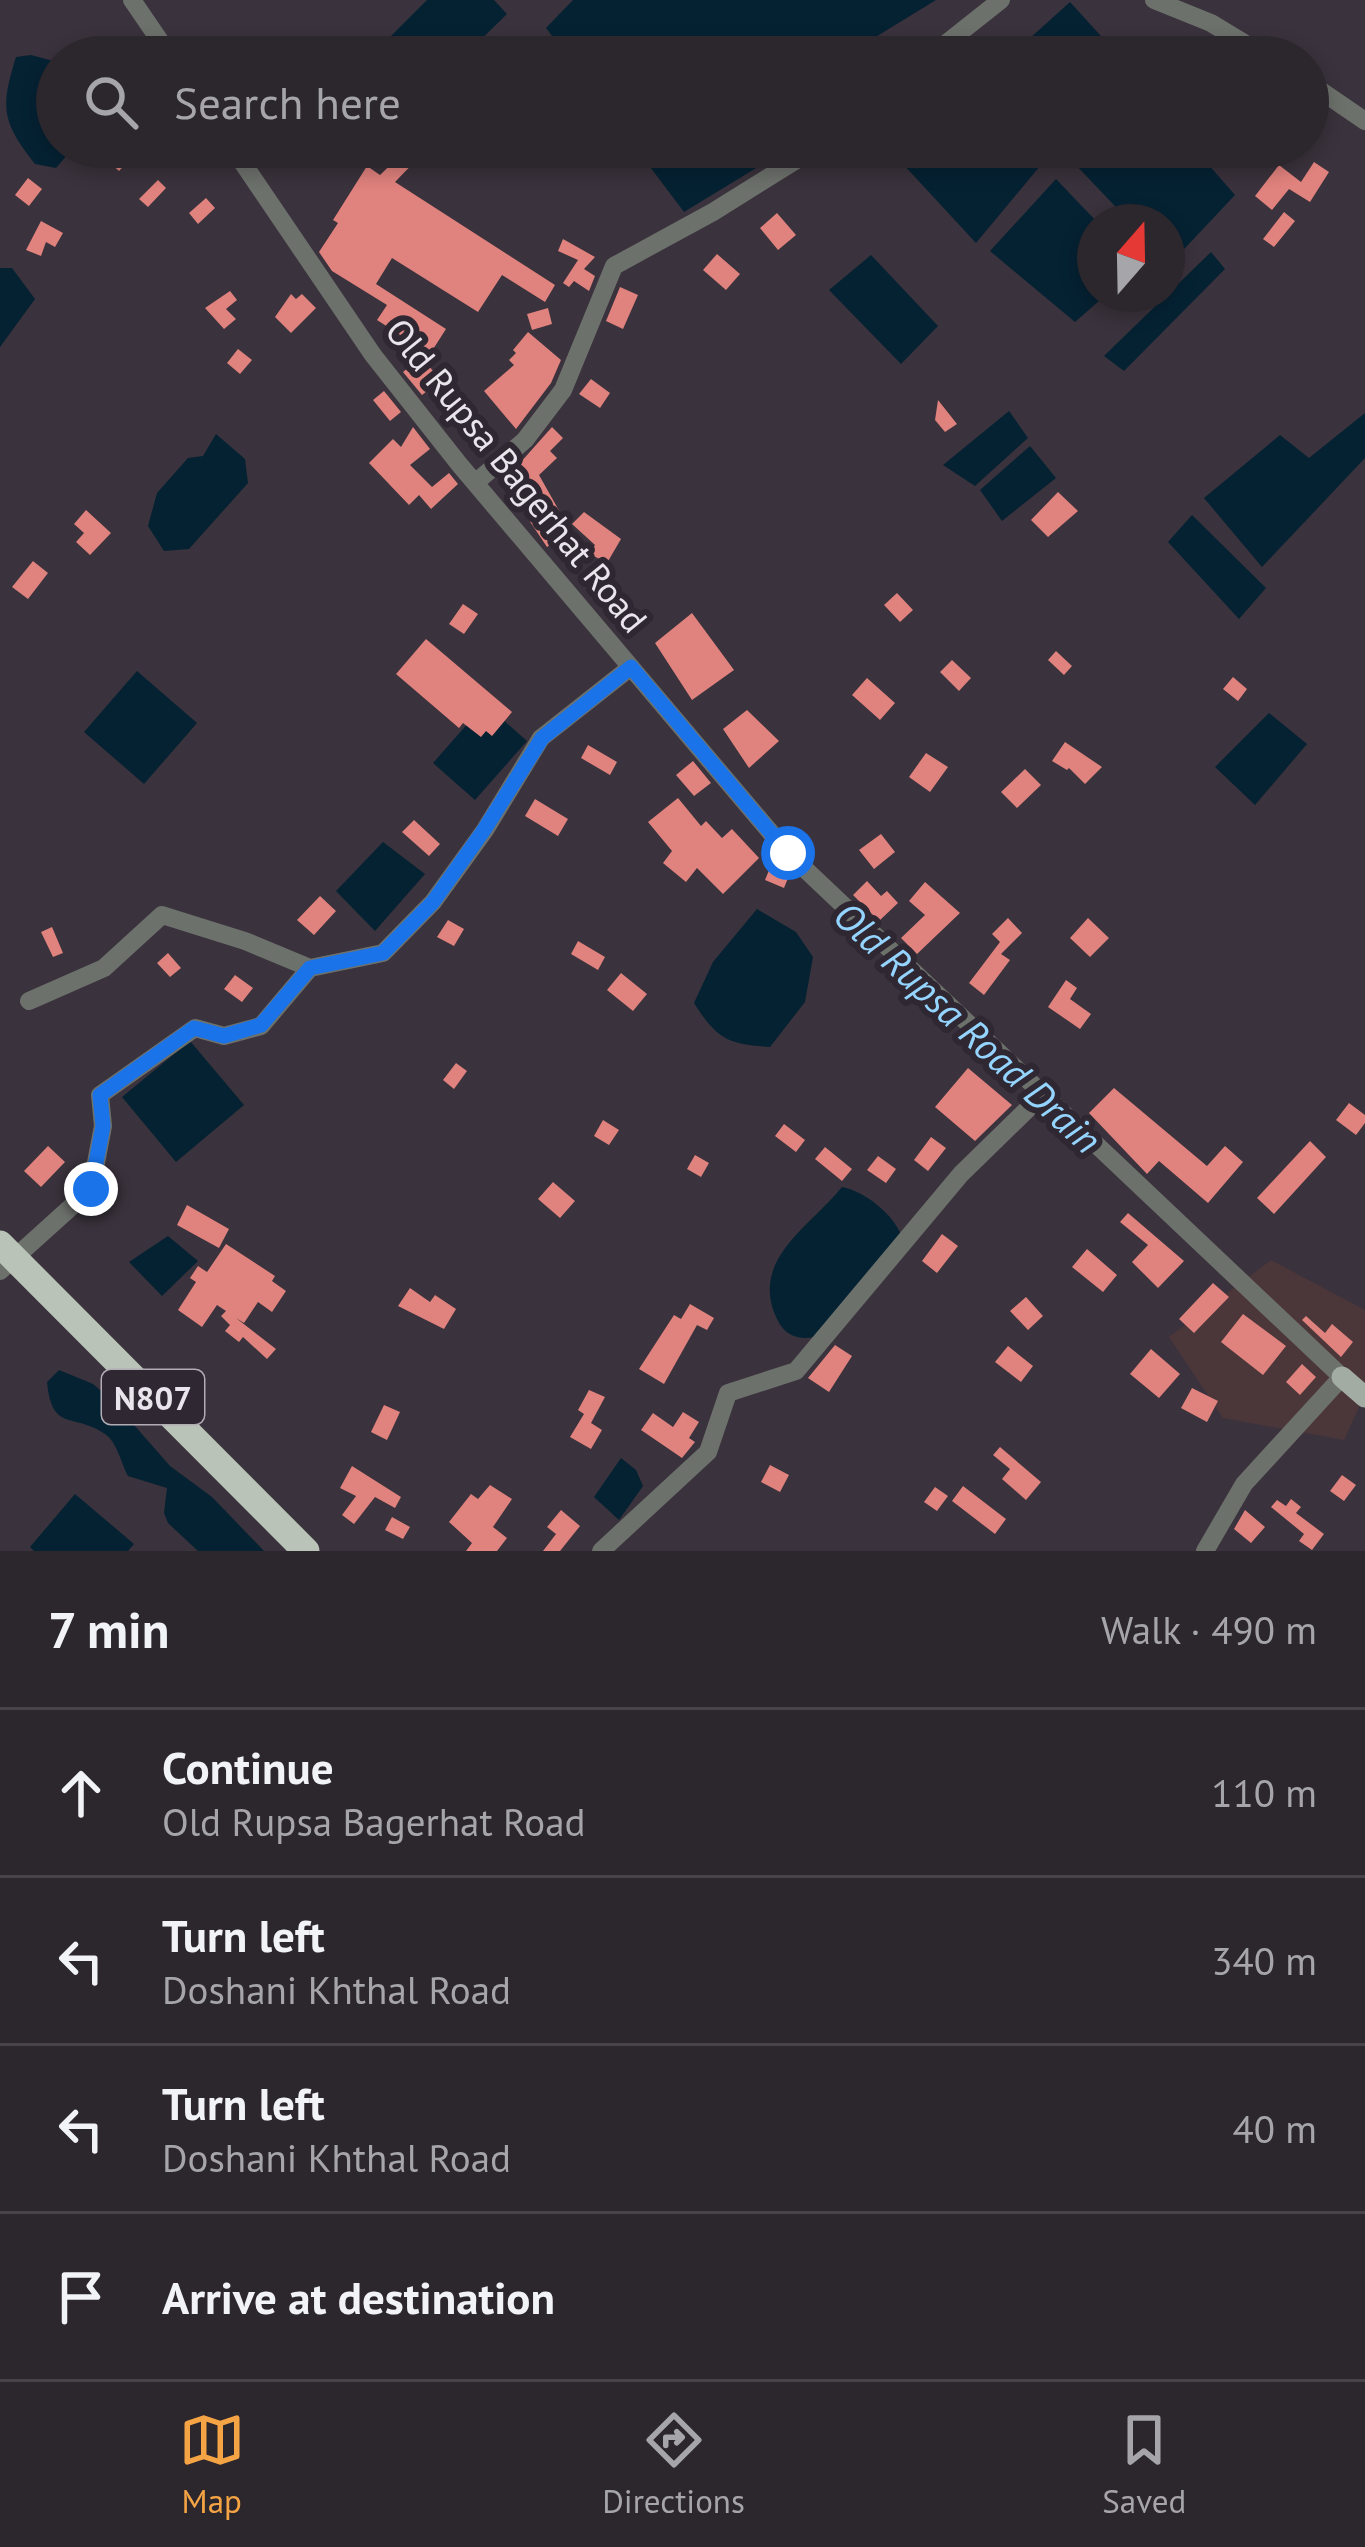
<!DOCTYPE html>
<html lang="en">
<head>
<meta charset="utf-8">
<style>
	:root { --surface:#2c262d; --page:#342e35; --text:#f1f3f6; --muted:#a6a5aa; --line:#484349; --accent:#f4a444 }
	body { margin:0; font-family:"PT Sans",sans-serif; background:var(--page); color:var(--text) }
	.compass { position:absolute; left:1077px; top:204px; width:108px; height:108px; border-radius:50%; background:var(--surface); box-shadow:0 6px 18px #0003; rotate:20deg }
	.stop { position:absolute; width:36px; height:36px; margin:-27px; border:9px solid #1a73e8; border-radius:50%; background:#fff }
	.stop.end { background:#1a73e8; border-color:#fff; box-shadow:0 3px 12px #0008 }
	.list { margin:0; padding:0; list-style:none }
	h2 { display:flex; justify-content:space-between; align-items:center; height:156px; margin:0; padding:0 48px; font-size:51px }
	h2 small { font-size:39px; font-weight:400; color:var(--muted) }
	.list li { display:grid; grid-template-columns:78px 1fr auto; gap:36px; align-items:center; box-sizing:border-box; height:168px; padding:0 48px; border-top:3px solid var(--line) }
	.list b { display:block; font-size:45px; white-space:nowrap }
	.list p { margin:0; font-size:39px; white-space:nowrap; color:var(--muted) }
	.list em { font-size:39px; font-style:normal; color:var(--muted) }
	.icon { flex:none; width:66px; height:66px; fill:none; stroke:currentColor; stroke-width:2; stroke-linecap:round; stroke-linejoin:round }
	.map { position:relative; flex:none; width:1365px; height:1551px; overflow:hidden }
	.search { position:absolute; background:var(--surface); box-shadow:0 6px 18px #0003; left:36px; right:36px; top:36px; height:132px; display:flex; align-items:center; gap:30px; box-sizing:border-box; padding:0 42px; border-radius:66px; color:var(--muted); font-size:45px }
	.sheet { height:828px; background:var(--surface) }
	nav { display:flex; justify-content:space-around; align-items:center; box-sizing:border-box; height:168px; border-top:3px solid var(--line); background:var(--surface); font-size:33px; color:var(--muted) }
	nav a { display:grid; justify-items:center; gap:6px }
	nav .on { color:var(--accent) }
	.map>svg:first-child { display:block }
	.commercial { fill:#4b373a }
	.water { fill:#052233 }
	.building { fill:#e0827d }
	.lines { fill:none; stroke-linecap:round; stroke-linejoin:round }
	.minor { stroke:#6d716c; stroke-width:18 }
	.major { stroke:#a3aca2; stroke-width:21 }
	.highway { stroke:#b9c3b7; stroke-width:27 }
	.route { stroke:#1a73e8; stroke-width:15 }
	.labels { text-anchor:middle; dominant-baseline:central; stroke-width:12; stroke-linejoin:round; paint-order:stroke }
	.shield { fill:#2f2832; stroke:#b2acb4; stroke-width:3 }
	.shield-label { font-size:33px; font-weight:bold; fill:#eae5ec }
	.street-label { font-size:36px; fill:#eae5ec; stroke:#2f2832 }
	.water-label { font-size:39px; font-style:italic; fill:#94d4fe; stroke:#2f2832 }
</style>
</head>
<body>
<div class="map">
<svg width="1365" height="1551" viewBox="0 0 1365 1551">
	<rect width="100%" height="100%" fill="#3a323c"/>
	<path class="commercial" d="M1271 1260 1365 1310V1394L1344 1440 1223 1418 1169 1337Z"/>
	<path class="water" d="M427 0H494L507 14 463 57H409L389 38Z
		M573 0H936L843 57H568L546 28Z
		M1070 2 1120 57H1009Z
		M31 55 57 62V147H74L56 168 35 164C2 122 0 108 16 57Z
		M635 147H778L776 156 684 212Z
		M894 147H1034L1045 160 976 243 890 150Z
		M1088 147H1193L1235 195 1170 264 1167 260V222H1130L1075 164Z
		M1056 179 1097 222 1095 294H1107L1075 322 990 251Z
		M1211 252 1225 269 1124 371 1104 356Z
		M871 255 938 326 901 364 829 290Z
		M0 268H12L35 299 0 347Z
		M1009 411 1028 438 975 486 943 465Z
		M1365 413V458L1262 567 1204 498 1280 435 1309 458Z
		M216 434 245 459 248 483 189 549 164 551 148 526 157 493 188 458 203 456Z
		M1030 446 1056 478 1002 521 980 490Z
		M1192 515 1266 588 1239 619 1168 542Z
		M137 671 197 723 144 784 84 732Z
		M485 704 527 741 475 800 433 763Z
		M1269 713 1307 744 1255 805 1215 767Z
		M383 842 425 874 375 931 336 891Z
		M757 909 796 932 813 957 805 1002 770 1047C727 1044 717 1039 694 1003L713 962Z
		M190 1041 244 1105 176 1162 122 1097Z
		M842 1187C864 1191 894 1214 902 1237L814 1337C798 1340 785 1336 777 1319 749 1260 809 1228 842 1187Z
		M168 1236 198 1261 162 1296 129 1262Z
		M59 1370 93 1384 113 1401 170 1466 212 1497 264 1551H198L168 1523 164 1513 167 1488 128 1476C121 1463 117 1442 105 1434 73 1412 52 1433 47 1382Z
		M621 1458 636 1470 643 1486 619 1520 594 1497Z
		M75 1494 134 1544 128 1551H34L30 1547Z"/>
	<path class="building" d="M122 147H130L136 153 119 171 108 161Z
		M409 147H429L395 182 555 285 545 302 502 275 478 312 392 258 376 284 446 329 430 354 377 320 387 305 332 271 319 252 338 223 333 220 367 166 380 175Z
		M1314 162 1329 172 1310 202 1289 189 1272 210 1255 196 1279 165 1301 182Z
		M28 178 42 189 29 206 15 195Z
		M158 180 166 188 148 207 139 199Z
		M206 198 215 208 198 224 189 213Z
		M1284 212 1295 221 1274 247 1263 239Z
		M777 213 796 235 778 250 760 228Z
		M41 221 63 233 55 247 46 242 41 256 26 250Z
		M563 239 595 257 584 269 595 276 589 291 574 281 569 287 563 283 578 260 558 251Z
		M717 254 740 274 726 290 703 270Z
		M620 287 638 295 623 329 606 321Z
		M230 291 237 300 226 309 236 319 224 329 205 308Z
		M291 294 296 299 302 294 316 308 291 333 275 317Z
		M548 308 552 324 532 330 527 314Z
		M528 332 561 360 551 383 516 429 484 391 514 365 509 360 516 353 513 350Z
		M238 349 252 360 240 374 227 363Z
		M421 357 441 380 422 395 403 372Z
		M591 379 610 393 600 408 579 394Z
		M384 391 401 412 390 421 373 400Z
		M938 400 957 424 945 432 935 420Z
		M413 427 430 449 410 465 432 487 449 473 458 484 431 509 419 495 409 505 369 463 393 439 401 447Z
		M552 427 563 438 550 451 557 458 539 475 570 530 547 547 523 511 529 506 504 481Z
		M1058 492 1078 511 1048 537 1031 520Z
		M86 510 111 533 90 555 76 542 84 533 74 524Z
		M584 512 621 539 607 563 590 554 595 545 572 524Z
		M33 561 48 573 28 599 12 587Z
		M897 593 913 610 900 622 884 605Z
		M463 604 478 614 464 634 449 624Z
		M692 613 734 670 692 700 655 643Z
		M426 639 512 712 492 736 486 731 481 737 463 723 459 728 396 674Z
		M1056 651 1072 666 1064 675 1048 660Z
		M952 660 971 678 959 691 940 672Z
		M1233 677 1247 689 1238 701 1223 689Z
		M867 678 895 703 880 720 852 695Z
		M747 710 779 741 749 768 723 729Z
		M1065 742 1102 767 1085 784 1069 768 1067 770 1052 761Z
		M588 745 617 762 610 775 581 758Z
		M926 753 948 767 930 792 909 777Z
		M693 761 711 783 694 796 676 775Z
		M1025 769 1041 785 1017 808 1001 792Z
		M678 798 701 826 706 821 722 838 732 829 759 858 723 894 697 868 686 882 663 863 672 851 648 822Z
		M535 799 568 819 558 836 525 816Z
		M414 820 440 844 429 856 402 832Z
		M881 834 895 852 874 869 859 850Z
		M774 858 790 873 784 888 765 880Z
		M867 881 881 896 887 891 898 903 879 921 853 895Z
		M925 882 960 913 917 954 901 938 925 915 909 901Z
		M320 896 336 911 314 935 297 920Z
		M1008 918 1022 933 1001 954 1010 960 984 995 969 983 1000 942 992 934Z
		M1088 918 1109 938 1090 957 1070 938Z
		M448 920 464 929 454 946 437 937Z
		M52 927 63 953 53 957 41 932Z
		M578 941 605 957 598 970 571 954Z
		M168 953 181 968 170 977 157 963Z
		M621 973 647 994 633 1011 607 990Z
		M235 975 253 988 242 1002 224 989Z
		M1066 980 1077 988 1070 999 1091 1014 1080 1029 1048 1007Z
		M456 1063 467 1071 454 1089 443 1080Z
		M968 1068 1012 1105 975 1141 935 1107Z
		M1114 1088 1207 1166 1225 1146 1243 1162 1208 1203 1159 1161 1147 1174 1089 1113Z
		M1349 1103 1365 1115V1123L1356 1135 1336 1120Z
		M603 1120 619 1130 609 1145 594 1136Z
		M784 1124 805 1140 796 1152 775 1136Z
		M931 1137 946 1148 928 1171 914 1160Z
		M1310 1141 1326 1157 1274 1214 1257 1198Z
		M48 1146 65 1162 41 1187 24 1171Z
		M825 1147 852 1169 842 1181 815 1159Z
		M695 1155 709 1163 701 1177 687 1169Z
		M878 1156 896 1169 886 1183 867 1170Z
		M553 1182 575 1201 560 1218 538 1199Z
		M187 1205 229 1229 219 1248 177 1225Z
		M1128 1213 1184 1261 1158 1288 1132 1262 1148 1245 1120 1222Z
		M942 1234 958 1246 937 1273 922 1261Z
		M226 1244 275 1276 272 1281 286 1291 272 1312 258 1302 244 1323 236 1318 276 1349 267 1359 243 1337 239 1342 225 1331 230 1325 221 1316 226 1311 217 1305 202 1327 178 1310 196 1282 190 1278 198 1266 207 1272Z
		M1087 1249 1117 1275 1103 1292 1072 1267Z
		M1213 1283 1229 1297 1194 1333 1179 1319Z
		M410 1288 430 1302 435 1295 456 1309 444 1329 398 1306Z
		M1026 1297 1043 1316 1028 1330 1010 1311Z
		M690 1304 714 1318 707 1330 697 1325 664 1384 639 1369 674 1315 681 1319Z
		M1243 1314 1286 1346 1263 1375 1221 1342Z
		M1306 1316 1325 1333 1332 1324 1353 1342 1341 1357 1302 1320Z
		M835 1345 852 1356 829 1392 808 1378Z
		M1008 1346 1033 1366 1021 1382 995 1362Z
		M1151 1349 1180 1374 1159 1398 1130 1374Z
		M1302 1364 1316 1377 1300 1395 1286 1382Z
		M1192 1388 1218 1401 1207 1422 1181 1408Z
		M589 1390 605 1397 591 1423 602 1430 591 1449 570 1437 584 1414 578 1410Z
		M384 1405 400 1412 387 1440 371 1432Z
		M683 1412 699 1422 689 1438 695 1442 682 1458 641 1430 653 1413 673 1427Z
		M1000 1447 1041 1482 1026 1500 1002 1479 1010 1469 993 1455Z
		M770 1465 789 1475 780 1492 761 1482Z
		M352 1466 401 1497 395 1508 375 1497 354 1524 342 1515 356 1496 340 1488Z
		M1342 1475 1356 1485 1344 1501 1330 1491Z
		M490 1485 512 1499 493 1527 507 1538 497 1551H466L472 1543 449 1522 471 1494 478 1499Z
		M963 1486 1006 1519 995 1534 952 1501Z
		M935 1487 948 1496 937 1511 924 1502Z
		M1291 1499 1301 1507 1296 1513 1324 1534 1312 1550 1299 1541 1304 1534 1271 1507 1277 1500 1286 1506Z
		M561 1510 580 1526 560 1551H543L556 1534 547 1527Z
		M1245 1510 1265 1527 1251 1543 1234 1529Z
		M392 1517 410 1527 403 1539 385 1530Z"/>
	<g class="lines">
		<path class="minor" d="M132 0 171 57
			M1154 0 1211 23 1267 57
			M929 57 1001 0
			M1308 82 1365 121
			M232 147 373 355 459 464 788 853 1342 1377 1244 1484 1205 1551
			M475 483 525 440 563 390 614 266 713 212 817 147
			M29 1001 104 968 162 915 245 941 310 968
			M0 1271 91 1189 103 1126 100 1095 195 1028 224 1036 261 1026 310 968 383 953 433 902 485 830 541 738 631 667
			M601 1551 708 1452 728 1393 796 1371 961 1174 1041 1096"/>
		<path class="major" d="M1342 1377 1365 1397"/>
		<path class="highway" d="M0 1244 306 1551"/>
	</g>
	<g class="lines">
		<path class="route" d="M91 1189 103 1126 100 1095 194 1028 224 1036 261 1025 310 968 383 953 433 902 484 830 542 738 631 667 788 853"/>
	</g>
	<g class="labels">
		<rect class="shield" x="102" y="1370" width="102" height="54" rx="9"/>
		<g class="shield-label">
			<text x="153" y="1397">N807</text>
		</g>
		<g class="street-label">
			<text transform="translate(517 475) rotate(51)">Old Rupsa Bagerhat Road</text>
		</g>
		<g class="water-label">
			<text transform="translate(968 1027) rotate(43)">Old Rupsa Road Drain</text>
		</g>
	</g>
</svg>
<svg class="compass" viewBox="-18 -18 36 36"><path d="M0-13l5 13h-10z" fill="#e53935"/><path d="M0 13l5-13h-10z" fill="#a6a5aa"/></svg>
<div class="stop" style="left:788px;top:853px"></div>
<div class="stop end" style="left:91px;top:1189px"></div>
<div class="search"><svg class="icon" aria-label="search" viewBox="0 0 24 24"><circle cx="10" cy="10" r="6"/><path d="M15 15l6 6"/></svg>Search here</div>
</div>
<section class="sheet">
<h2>7 min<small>Walk · 490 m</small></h2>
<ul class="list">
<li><svg class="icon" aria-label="ahead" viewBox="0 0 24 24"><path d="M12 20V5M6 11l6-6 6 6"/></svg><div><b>Continue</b><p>Old Rupsa Bagerhat Road</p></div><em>110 m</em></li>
<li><svg class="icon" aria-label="left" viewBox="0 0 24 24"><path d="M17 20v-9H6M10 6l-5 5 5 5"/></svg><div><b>Turn left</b><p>Doshani Khthal Road</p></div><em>340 m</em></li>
<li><svg class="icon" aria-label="left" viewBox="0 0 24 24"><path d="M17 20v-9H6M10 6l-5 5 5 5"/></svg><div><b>Turn left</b><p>Doshani Khthal Road</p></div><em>40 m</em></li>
<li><svg class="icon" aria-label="arrive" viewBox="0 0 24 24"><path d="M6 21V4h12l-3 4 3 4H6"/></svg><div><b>Arrive at destination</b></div></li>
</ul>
</section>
<nav>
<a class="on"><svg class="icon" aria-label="map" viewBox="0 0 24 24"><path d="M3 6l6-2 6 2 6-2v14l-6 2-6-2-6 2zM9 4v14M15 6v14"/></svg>Map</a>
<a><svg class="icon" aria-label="directions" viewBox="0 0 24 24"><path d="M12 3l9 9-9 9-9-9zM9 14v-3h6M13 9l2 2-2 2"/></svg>Directions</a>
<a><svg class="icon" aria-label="saved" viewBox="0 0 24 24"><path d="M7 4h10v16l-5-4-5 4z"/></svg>Saved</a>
</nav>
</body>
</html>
